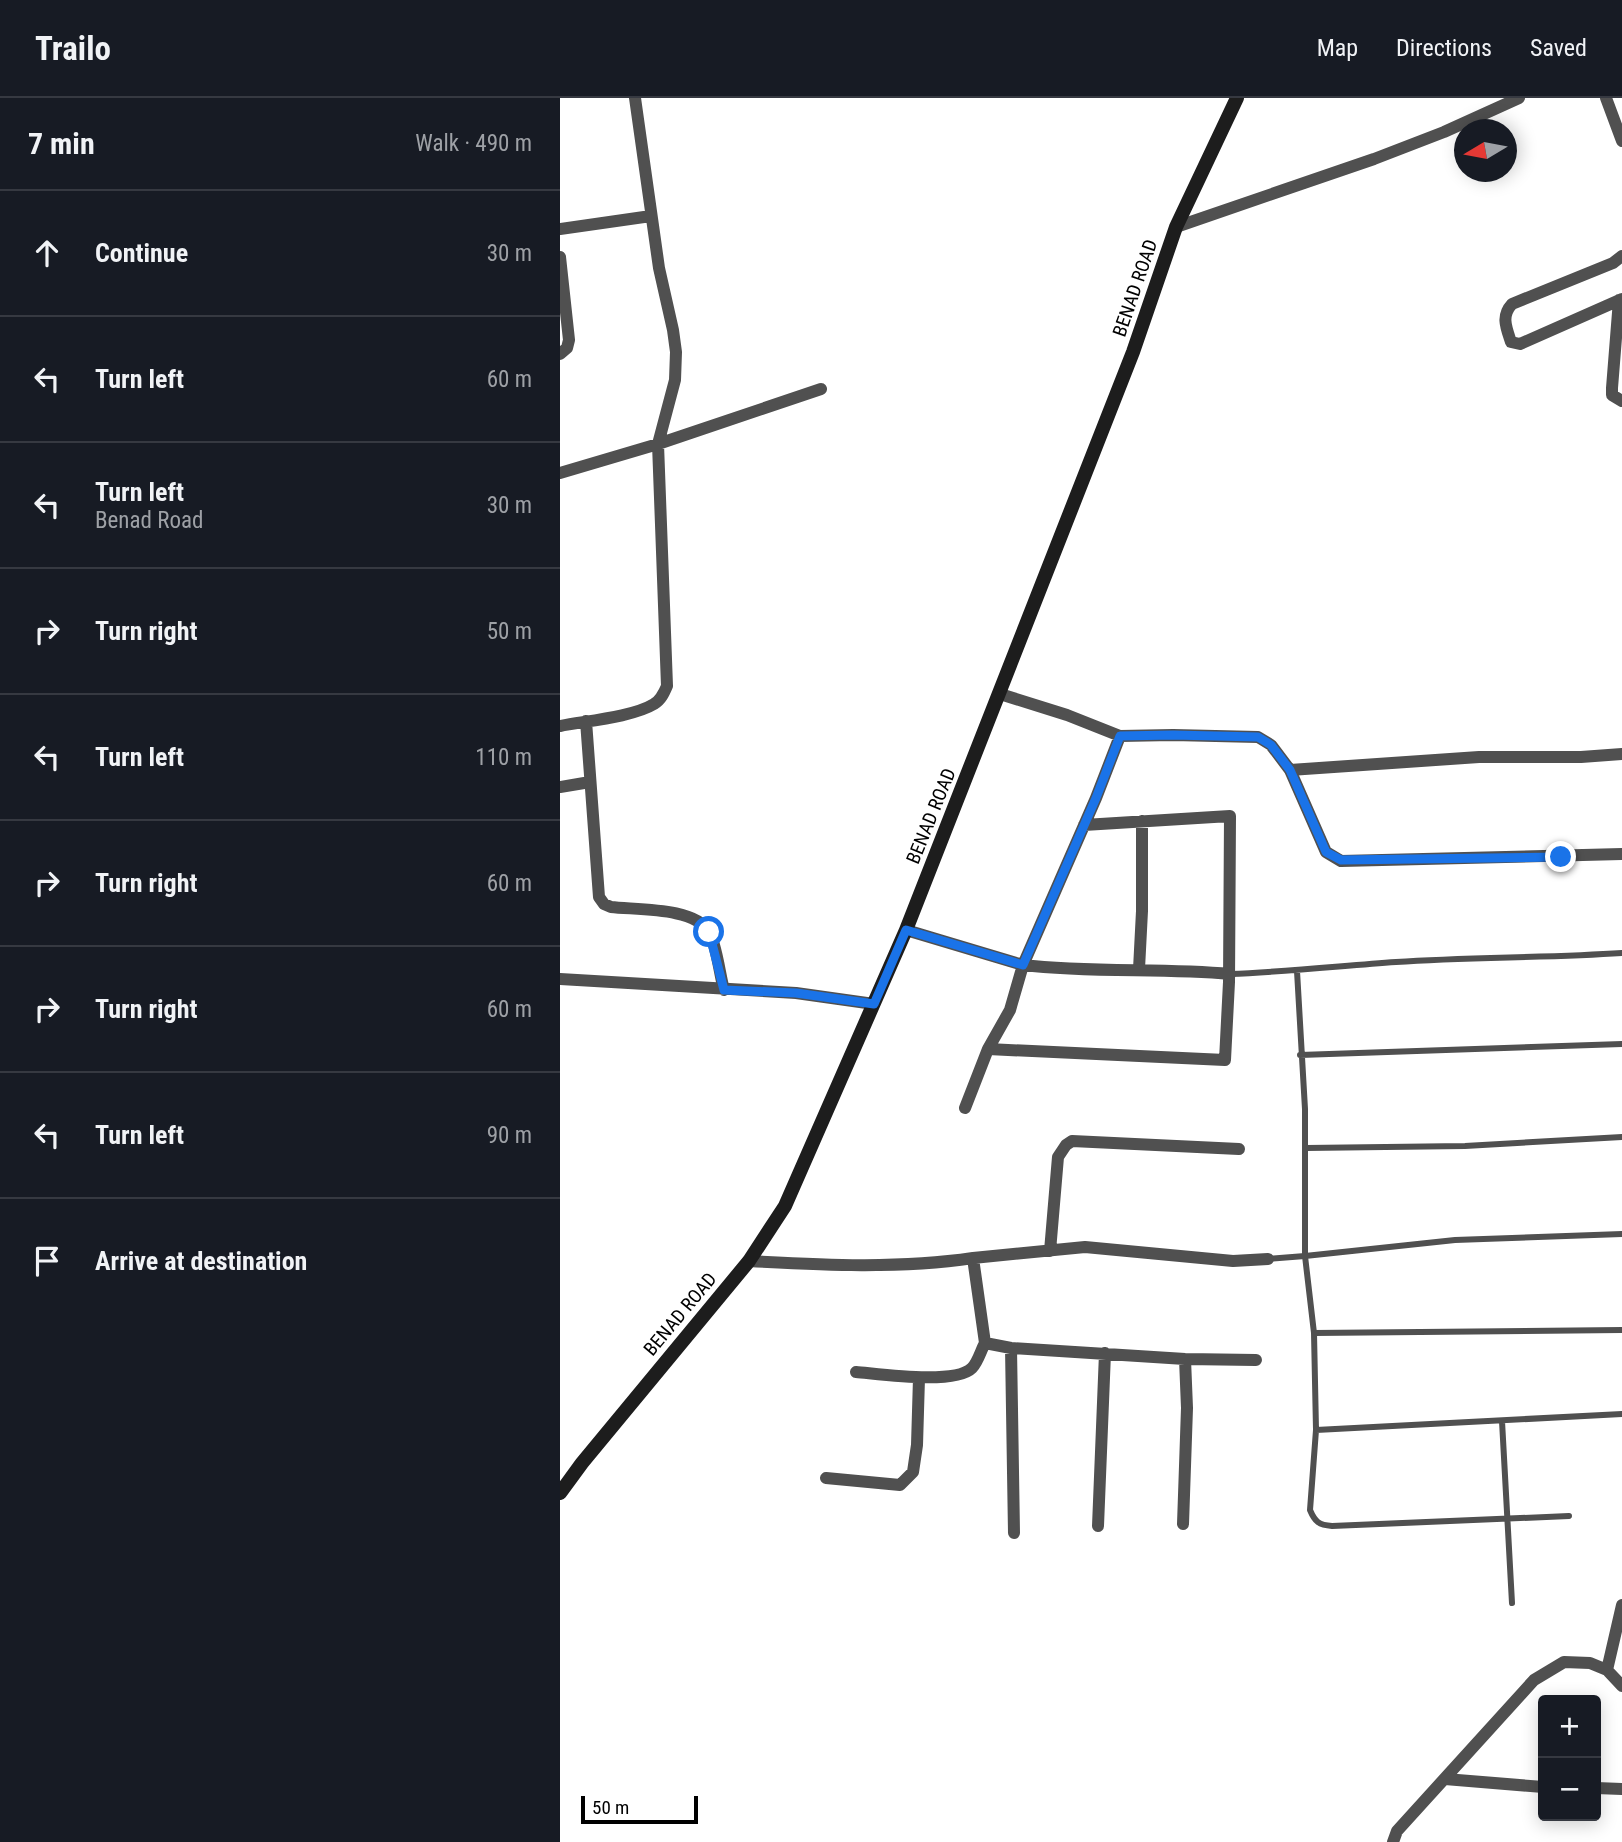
<!DOCTYPE html>
<html lang="en">
<head>
<meta charset="utf-8">
<style>
	:root { --surface:#171b24; --page:#242831; --text:#f1f3f6; --muted:#9ea1a6; --line:#363941 }
	body { margin:0; font-family:"Roboto Condensed",sans-serif; background:var(--page); color:var(--text) }
	.controls { position:absolute; right:21px; bottom:21px; display:grid; overflow:hidden; border-radius:7px; box-shadow:0 4px 18px #0003 }
	.controls button { width:63px; height:63px; display:grid; place-items:center; padding:0; border:0; border-bottom:2px solid var(--line); background:var(--surface); color:var(--text); font:35px sans-serif }
	.compass { position:absolute; left:894px; top:21px; width:63px; height:63px; border-radius:50%; background:var(--surface); box-shadow:0 4px 18px #0003; rotate:260deg }
	.scale { position:absolute; left:21px; bottom:18px; width:117px; box-sizing:border-box; padding-left:7px; border:4px solid #000; border-top:0; font-size:19px; line-height:24px; white-space:nowrap; color:#000; -webkit-text-stroke:5px #fff; paint-order:stroke }
	.stop { position:absolute; width:21px; height:21px; margin:-16px; border:5px solid #1a73e8; border-radius:50%; background:#fff }
	.stop.end { background:#1a73e8; border-color:#fff; box-shadow:0 2px 7px #0008 }
	.list { margin:0; padding:0; list-style:none }
	h2 { display:flex; justify-content:space-between; align-items:center; height:91px; margin:0; padding:0 28px; font-size:30px }
	h2 small { font-size:23px; font-weight:400; color:var(--muted) }
	.list li { display:grid; grid-template-columns:46px 1fr auto; gap:21px; align-items:center; box-sizing:border-box; height:126px; padding:0 28px; border-top:2px solid var(--line) }
	.list b { display:block; font-size:26px; white-space:nowrap }
	.list p { margin:0; font-size:23px; white-space:nowrap; color:var(--muted) }
	.list em { font-size:23px; font-style:normal; color:var(--muted) }
	.icon { flex:none; width:38px; height:38px; fill:none; stroke:currentColor; stroke-width:2; stroke-linecap:round; stroke-linejoin:round }
	.map { position:relative; flex:none; width:1062px; height:1744px; overflow:hidden }
	header { display:flex; align-items:center; gap:42px; box-sizing:border-box; height:98px; padding:0 35px; background:var(--surface); border-bottom:2px solid var(--line) }
	header strong { font-size:33px }
	nav { display:flex; gap:38px; margin-inline-start:auto; font-size:24px }
	main { display:flex }
	aside { flex:1; background:var(--surface) }
	.map>svg:first-child { display:block }
	.lines { fill:none; stroke-linecap:round; stroke-linejoin:round }
	.lane { stroke:#505050; stroke-width:6 }
	.street { stroke:#505050; stroke-width:12 }
	.secondary { stroke:#1d1d1d; stroke-width:14 }
	.route { stroke:#1a73e8; stroke-width:9 }
	.labels { text-anchor:middle; dominant-baseline:central; stroke-width:5; stroke-linejoin:round; paint-order:stroke }
	.street-label { font-size:19px; fill:#000; stroke:#fff }
</style>
</head>
<body>
<header>
<strong>Trailo</strong>
<nav><a>Map</a><a>Directions</a><a>Saved</a></nav>
</header>
<main>
<aside>
<h2>7 min<small>Walk · 490 m</small></h2>
<ul class="list">
<li><svg class="icon" aria-label="ahead" viewBox="0 0 24 24"><path d="M12 20V5M6 11l6-6 6 6"/></svg><div><b>Continue</b></div><em>30 m</em></li>
<li><svg class="icon" aria-label="left" viewBox="0 0 24 24"><path d="M17 20v-9H6M10 6l-5 5 5 5"/></svg><div><b>Turn left</b></div><em>60 m</em></li>
<li><svg class="icon" aria-label="left" viewBox="0 0 24 24"><path d="M17 20v-9H6M10 6l-5 5 5 5"/></svg><div><b>Turn left</b><p>Benad Road</p></div><em>30 m</em></li>
<li><svg class="icon" aria-label="right" viewBox="0 0 24 24"><path d="M7 20v-9h11M14 6l5 5-5 5"/></svg><div><b>Turn right</b></div><em>50 m</em></li>
<li><svg class="icon" aria-label="left" viewBox="0 0 24 24"><path d="M17 20v-9H6M10 6l-5 5 5 5"/></svg><div><b>Turn left</b></div><em>110 m</em></li>
<li><svg class="icon" aria-label="right" viewBox="0 0 24 24"><path d="M7 20v-9h11M14 6l5 5-5 5"/></svg><div><b>Turn right</b></div><em>60 m</em></li>
<li><svg class="icon" aria-label="right" viewBox="0 0 24 24"><path d="M7 20v-9h11M14 6l5 5-5 5"/></svg><div><b>Turn right</b></div><em>60 m</em></li>
<li><svg class="icon" aria-label="left" viewBox="0 0 24 24"><path d="M17 20v-9H6M10 6l-5 5 5 5"/></svg><div><b>Turn left</b></div><em>90 m</em></li>
<li><svg class="icon" aria-label="arrive" viewBox="0 0 24 24"><path d="M6 21V4h12l-3 4 3 4H6"/></svg><div><b>Arrive at destination</b></div></li>
</ul>
</aside>
<div class="map">
<svg width="1062" height="1744" viewBox="0 0 1062 1744">
	<rect width="100%" height="100%" fill="#fff"/>
	<g class="lines">
		<path class="lane" d="M670 876C725 874 780 868 836 864 911 859 987 860 1062 855
			M740 957 1062 946
			M746 1050 905 1048 1062 1039
			M708 1161 745 1158V1011L737 873
			M754 1235 1062 1232
			M942 1323 952 1505
			M756 1332 1062 1316
			M1009 1418 772 1428C759 1427 755 1424 750 1412L756 1332 754 1235 745 1158 895 1142 1062 1136"/>
		<path class="street" d="M1046 0 1062 43
			M616 129 814 61 884 34 959 0
			M0 131 91 118
			M1062 158 1053 165 952 206C941 218 946 229 951 244L960 246 1062 201
			M0 159 9 242 7 250 0 256
			M1059 202 1052 290V297L1062 303
			M0 375 98 346 261 291
			M440 596 507 617 560 638 536 700 463 867C531 875 601 870 670 876
			M26 623 39 799 44 806 51 809C77 812 135 809 149 834 156 844 160 878 164 892
			M0 628C25 623 73 619 94 606 101 602 104 595 107 588L98 346 115 282 116 254 113 232 99 170 75 0
			M560 638 613 637 698 639 711 647 730 672 919 659H1021L1062 656
			M730 672 766 754 781 763 1062 756
			M0 689 30 684
			M346 832 463 867 450 912 428 951 405 1010
			M579 871 582 813V723
			M0 881 236 895 314 906
			M428 951 665 962 669 884 670 718 524 727
			M490 1153 498 1059 506 1047 512 1043 679 1051
			M413 1160 525 1149 673 1163 708 1161
			M189 1163C264 1167 339 1171 413 1160L425 1245 451 1250 625 1261 696 1262
			M451 1250 454 1435
			M296 1274C320 1276 395 1287 412 1270 418 1264 421 1252 425 1245
			M266 1380 340 1387 353 1374 357 1347 359 1280
			M623 1426 627 1310 625 1261
			M538 1428 545 1255
			M1047 1572 1062 1507
			M885 1681 983 1689
			M1036 1690 1062 1691
			M833 1744 837 1733 974 1582 1004 1564 1030 1565 1047 1572 1062 1588"/>
		<path class="secondary" d="M0 1395 22 1365 189 1163 225 1108 346 832 573 254 616 129 677 0"/>
	</g>
	<g class="lines">
		<path class="route" d="M149 834 164 892 236 895 314 906 346 832 463 867 536 700 560 638 613 637 698 639 711 647 730 672 766 754 781 762 1001 759"/>
	</g>
	<g class="labels">
		<g class="street-label">
			<text transform="translate(575 190) rotate(-71)">BENAD ROAD</text>
			<text transform="translate(371 718) rotate(-68)">BENAD ROAD</text>
			<text transform="translate(120 1216) rotate(-50)">BENAD ROAD</text>
		</g>
	</g>
</svg>
<div class="controls">
<button>+</button>
<button>−</button>
</div>
<svg class="compass" viewBox="-18 -18 36 36"><path d="M0-13l5 13h-10z" fill="#e53935"/><path d="M0 13l5-13h-10z" fill="#9ea1a6"/></svg>
<div class="scale">50 m</div>
<div class="stop" style="left:149px;top:834px"></div>
<div class="stop end" style="left:1001px;top:759px"></div>
</div>
</main>
</body>
</html>
